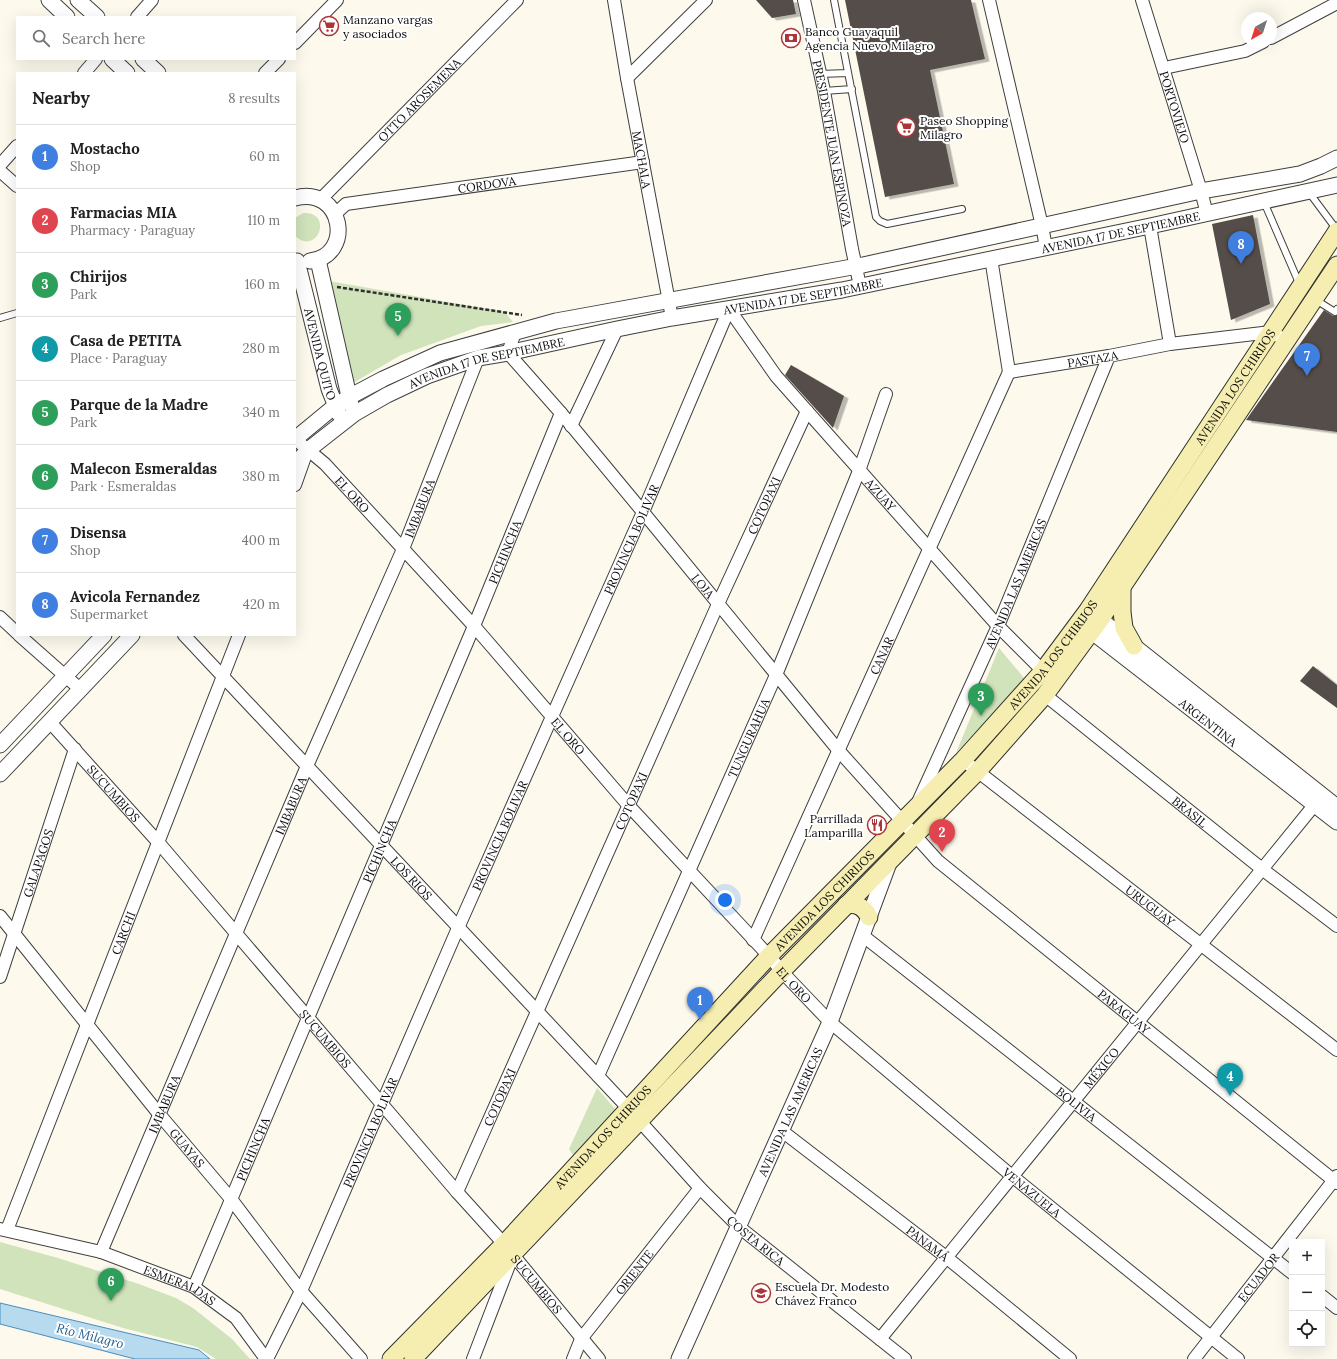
<!DOCTYPE html>
<html lang="en">
<head>
<meta charset="utf-8">
<style>
	:root { --surface:#fff; --page:#f2f2f2; --text:#222; --muted:#767676; --line:#e0e0e0; --accent:#ea580c }
	body { margin:0; font-family:Lora,serif; background:var(--page); color:var(--text) }
	.controls { position:absolute; right:12px; bottom:12px; display:grid; overflow:hidden; border-radius:0px; box-shadow:0 4px 16px #0002 }
	.controls button { width:36px; height:36px; display:grid; place-items:center; padding:0; border:0; border-bottom:1px solid var(--line); background:var(--surface); color:var(--text); font:20px sans-serif }
	.compass { position:absolute; left:1241px; top:12px; width:36px; height:36px; border-radius:50%; background:var(--surface); box-shadow:0 4px 16px #0002; rotate:219deg }
	.you { position:absolute; left:725px; top:900px; width:14px; height:14px; margin:-10px; border:3px solid #fff; border-radius:50%; background:#1a73e8; box-shadow:0 0 0 6px #1a73e833 }
	.badge { display:grid; place-items:center; width:26px; height:26px; border-radius:50%; background:var(--accent); color:#fff; font-size:13px; font-weight:700 }
	.pin { position:absolute; translate:-50% -33px; filter:drop-shadow(0 1px 2px #0008) }
	.pin::after { content:''; position:absolute; top:21px; width:14px; height:12px; background:inherit; clip-path:polygon(0 0,100% 0,50% 100%) }
	.list { margin:0; padding:0; list-style:none }
	h2 { display:flex; justify-content:space-between; align-items:center; height:52px; margin:0; padding:0 16px; font-size:17px }
	h2 small { font-size:13px; font-weight:400; color:var(--muted) }
	.list li { display:grid; grid-template-columns:26px 1fr auto; gap:12px; align-items:center; box-sizing:border-box; height:64px; padding:0 16px; border-top:1px solid var(--line) }
	.list b { display:block; font-size:15px; white-space:nowrap }
	.list p { margin:0; font-size:13px; white-space:nowrap; color:var(--muted) }
	.list em { font-size:13px; font-style:normal; color:var(--muted) }
	.icon { flex:none; width:22px; height:22px; fill:none; stroke:currentColor; stroke-width:2; stroke-linecap:round; stroke-linejoin:round }
	.map { position:relative; flex:none; width:1337px; height:1359px; overflow:hidden }
	.search { position:absolute; background:var(--surface); box-shadow:0 4px 16px #0002; left:16px; top:16px; width:280px; height:44px; display:flex; align-items:center; gap:10px; box-sizing:border-box; padding:0 14px; border-radius:0px; color:var(--muted); font-size:15px }
	.panel { position:absolute; background:var(--surface); box-shadow:0 4px 16px #0002; left:16px; top:72px; width:280px; height:564px; border-radius:0px }
	.map>svg:first-child { display:block }
	.green { fill:#d0e3bb }
	.water { fill:#b8daef; stroke:#478ebd }
	.building { fill:#544e4a; filter:url(#shadow) }
	.lines { fill:none; stroke-linecap:round; stroke-linejoin:round }
	.service-casing { stroke:#3f3f3f; stroke-width:8 }
	.minor-casing { stroke:#3f3f3f; stroke-width:14 }
	.tertiary-casing { stroke:#3f3f3f; stroke-width:17 }
	.secondary-casing { stroke:#2e2e2e; stroke-width:19 }
	.path { stroke:#2e2e2e; stroke-width:2.5; stroke-dasharray:4 2; stroke-linecap:butt }
	.service { stroke:#fff; stroke-width:6 }
	.minor { stroke:#fff; stroke-width:12 }
	.tertiary { stroke:#fff; stroke-width:15 }
	.secondary { stroke:#f6eeb0; stroke-width:17 }
	.labels { text-anchor:middle; dominant-baseline:central; stroke-width:4; stroke-linejoin:round; paint-order:stroke }
	.poi-label { font-size:12px; fill:#0c0c0c; stroke:#fff; text-anchor:start }
	.street-label { font-size:12px; fill:#0c0c0c; stroke:#fff }
	.water-label { font-size:13px; font-style:italic; fill:#24608f; stroke:#fff }
</style>
</head>
<body>
<div class="map">
<svg width="1337" height="1359" viewBox="0 0 1337 1359">
	<defs>
		<filter id="shadow"><feDropShadow dx="4.5" dy="2.5" stdDeviation="0" flood-color="#0004"/></filter>
	</defs>
	<rect width="100%" height="100%" fill="#fdfaed"/>
	<path class="green" d="M303 213C334 211 318 257 295 236V218Z
		M329 281 505 312 513 322 481 326 426 346 401 355 353 383Z
		M999 648 1025 679 956 753Z
		M597 1088 616 1110 573 1155 569 1149Z
		M0 1242 58 1258 139 1284 176 1298 193 1308 232 1339 250 1359H216L197 1347 123 1328 0 1289Z"/>
	<path class="water" d="M0 1303 199 1350 210 1359H135L0 1324Z"/>
	<path class="building" d="M756 0H793L796 14 772 18Z
		M845 0H971L985 59 930 70 954 184 885 197Z
		M1253 215 1270 304 1231 320 1212 224Z
		M1324 310 1333 316H1337V432L1246 420Z
		M791 365 844 396 833 428 785 375Z
		M1313 666 1337 685V708L1300 681Z"/>
	<g class="lines">
		<g class="service-casing">
			<path id="service" d="M834 0 876 217 880 221 887 224 962 209
				M820 74 848 73
				M824 91 852 89
				M1308 191 1337 230
				M1264 202 1299 283
				M1316 300 1335 312 1337 309
				M0 318 17 313"/>
		</g>
		<g class="minor-casing">
			<g id="minor">
				<path id="s1" d="M614 0 627 78 672 318"/>
				<path id="s2" d="M804 0 824 91 852 249 860 286"/>
				<path d="M989 0 1042 226 1046 247"/>
				<path id="s3" d="M1142 0 1201 191 1207 214"/>
				<path d="M137 17 152 0"/>
				<path d="M1271 38 1337 3"/>
				<path d="M295 43 337 0"/>
				<path d="M1164 68 1245 51 1263 42"/>
				<path d="M84 73 96 59"/>
				<path d="M265 73 279 59"/>
				<path d="M627 78 706 0"/>
				<path d="M0 165 17 146"/>
				<path d="M0 171 17 186"/>
				<path id="s4" d="M320 200 517 0"/>
				<path id="s5" d="M335 214 346 204 643 162"/>
				<path d="M1150 226 1170 344"/>
				<path id="s6" d="M991 258 1009 372 1109 356 1170 344 1271 332 1287 341"/>
				<path id="s7" d="M729 309 776 376 807 411 998 626 1048 676"/>
				<path id="s8" d="M515 332 508 353 561 413 643 512 839 751 938 861 1337 1183"/>
				<path d="M571 426 617 329"/>
				<path id="s9" d="M295 439 325 464 474 626 629 806 769 956 786 976 830 1022 1012 1176 1238 1359"/>
				<path d="M295 485 306 454"/>
				<path d="M0 617 17 633"/>
				<path d="M19 635 80 689"/>
				<path id="s10" d="M184 635 628 1108 700 1188 739 1227 905 1359"/>
				<path id="s11" d="M1045 695 1262 869 1337 926"/>
				<path id="s12" d="M49 721 158 842 457 1192 504 1244 599 1359"/>
				<path id="s13" d="M963 760 1337 1050"/>
				<path id="s14" d="M919 800 998 626 1109 356"/>
				<path id="s15" d="M0 916 159 1114 231 1199 301 1291 361 1359"/>
				<path id="s16" d="M862 935 1292 1273"/>
				<path id="s17" d="M753 940 1009 372"/>
				<path id="s18" d="M0 977 75 749"/>
				<path id="s19" d="M598 1076 776 675 859 471 886 394"/>
				<path id="s20" d="M782 1131 946 1257 1070 1359"/>
				<path id="s21" d="M457 1192 718 604 807 411"/>
				<path id="s22" d="M0 1229 101 1252 194 1287 236 1318 266 1359"/>
				<path id="s23" d="M7 1230 239 635"/>
				<path id="s24" d="M101 1252 307 766 403 549 478 358"/>
				<path id="s25" d="M194 1287 474 626 561 413"/>
				<path d="M1322 1296 1337 1308"/>
				<path id="s26" d="M880 1339 1320 798"/>
				<path id="s27" d="M267 1359 301 1291 458 928 643 512 729 309"/>
				<path d="M473 1359 511 1260"/>
				<path id="s28" d="M573 1359 581 1339 700 1188"/>
				<path id="s29" d="M1194 1359 1337 1176"/>
			</g>
		</g>
		<g class="tertiary-casing">
			<g id="tertiary">
				<path d="M49 0 67 17"/>
				<path d="M78 0 97 17"/>
				<path d="M112 59 127 73"/>
				<path d="M143 59 158 73"/>
				<path d="M295 198C343 185 355 256 310 261"/>
				<path d="M318 260 351 405"/>
				<path id="s30" d="M297 261 329 389 339 414"/>
				<path d="M295 439 335 406 349 397 383 379 440 353 556 321 863 265 1201 191 1300 174 1321 166 1337 158"/>
				<path id="s31" d="M295 464 308 450 354 414 387 395 427 376 478 358 508 353 617 329 672 318 842 290 1150 226 1337 185"/>
				<path d="M1092 613 1337 807"/>
				<path id="s32" d="M1082 624 1337 822"/>
				<path d="M0 745 104 635"/>
				<path d="M0 774 132 635"/>
				<path id="s33" d="M679 1359 830 1022 889 863"/>
			</g>
		</g>
		<g class="secondary-casing">
			<g id="secondary">
				<path d="M1122 587V612L1124 628 1134 646"/>
				<path d="M846 905C857 903 864 907 869 917"/>
				<path id="s34" d="M391 1359 504 1244 769 956 963 760 1042 672 1088 610 1337 231"/>
				<path d="M413 1359 782 971 978 771 1045 695 1100 620 1337 265"/>
			</g>
		</g>
		<path class="path" d="M337 287 522 315"/>
		<use href="#service" class="service"/>
		<use href="#minor" class="minor"/>
		<use href="#tertiary" class="tertiary"/>
		<use href="#secondary" class="secondary"/>
	</g>
	<defs>
		<g id="supermarket-ring" transform="scale(1)"><circle r="9.5" fill="#fff" stroke="#ac353a" stroke-width="1.5"/><path d="M-6-5.5h2.5l.6 2H6L4.5 2H-2.5L-4.4-4H-6ZM-1.5 3.2a1.3 1.3 0 1 0 .1 0ZM3 3.2a1.3 1.3 0 1 0 .1 0Z" fill="#ac353a"/></g>
		<g id="bank-ring" transform="scale(1)"><circle r="9.5" fill="#fff" stroke="#ac353a" stroke-width="1.5"/><path d="M-6-4H6V4H-6ZM0-2.3a2.3 2.3 0 1 0 0 4.6a2.3 2.3 0 1 0 0-4.6Z" fill="#ac353a"/></g>
		<g id="restaurant-ring" transform="scale(1)"><circle r="9.5" fill="#fff" stroke="#ac353a" stroke-width="1.5"/><path d="M-5-6h1v4h1v-4h1v4h1v-4h1v5L-1.5 .5V6h-2V.5L-5-1ZM5-6V6H3V1.5H1.5Q1.5-4 5-6Z" fill="#ac353a"/></g>
		<g id="school-ring" transform="scale(1)"><circle r="9.5" fill="#fff" stroke="#ac353a" stroke-width="1.5"/><path d="M0-5L7-2L0 1L-7-2ZM-4 1L0 2.5L4 1V4Q0 6-4 4Z" fill="#ac353a"/></g>
	</defs>
	<g fill-rule="evenodd">
		<use href="#supermarket-ring" x="329" y="26"/>
		<use href="#bank-ring" x="791" y="38"/>
		<use href="#supermarket-ring" x="906" y="127"/>
		<use href="#restaurant-ring" x="877" y="825"/>
		<use href="#school-ring" x="761" y="1293"/>
	</g>
	<g class="labels">
		<g class="poi-label">
			<text x="343" y="19">Manzano vargas<tspan x="343" dy="14">y asociados</tspan></text>
			<text x="805" y="31">Banco Guayaquil<tspan x="805" dy="14">Agencia Nuevo Milagro</tspan></text>
			<text x="920" y="120">Paseo Shopping<tspan x="920" dy="14">Milagro</tspan></text>
			<text x="863" y="818" text-anchor="end">Parrillada<tspan x="863" dy="14">Lamparilla</tspan></text>
			<text x="775" y="1286">Escuela Dr. Modesto<tspan x="775" dy="14">Chávez Franco</tspan></text>
		</g>
		<g class="street-label">
			<text stroke="none"><textPath href="#s4" startOffset="141">OTTO AROSEMENA</textPath></text>
			<text stroke="none"><textPath href="#s3" startOffset="112">PORTOVIEJO</textPath></text>
			<text stroke="none"><textPath href="#s2" startOffset="146">PRESIDENTE JUAN ESPINOZA</textPath></text>
			<text stroke="none"><textPath href="#s1" startOffset="162">MACHALA</textPath></text>
			<text stroke="none"><textPath href="#s5" startOffset="157">CORDOVA</textPath></text>
			<text stroke="none"><textPath href="#s31" startOffset="869">AVENIDA 17 DE SEPTIEMBRE</textPath></text>
			<text stroke="none"><textPath href="#s31" startOffset="545">AVENIDA 17 DE SEPTIEMBRE</textPath></text>
			<text stroke="none"><textPath href="#s30" startOffset="96">AVENIDA QUITO</textPath></text>
			<text stroke="none"><textPath href="#s6" startOffset="200">PASTAZA</textPath></text>
			<text stroke="none"><textPath href="#s31" startOffset="221">AVENIDA 17 DE SEPTIEMBRE</textPath></text>
			<text stroke="none"><textPath href="#s34" startOffset="1291">AVENIDA LOS CHIRIJOS</textPath></text>
			<text stroke="none"><textPath href="#s9" startOffset="80">EL ORO</textPath></text>
			<text stroke="none"><textPath href="#s7" startOffset="240">AZUAY</textPath></text>
			<text stroke="none"><textPath href="#s21" startOffset="752">COTOPAXI</textPath></text>
			<text stroke="none"><textPath href="#s24" startOffset="809">IMBABURA</textPath></text>
			<text stroke="none"><textPath href="#s27" startOffset="897">PROVINCIA BOLIVAR</textPath></text>
			<text stroke="none"><textPath href="#s25" startOffset="798">PICHINCHA</textPath></text>
			<text stroke="none"><textPath href="#s14" startOffset="237">AVENIDA LAS AMERICAS</textPath></text>
			<text stroke="none"><textPath href="#s8" startOffset="326">LOJA</textPath></text>
			<text stroke="none"><textPath href="#s34" startOffset="967">AVENIDA LOS CHIRIJOS</textPath></text>
			<text stroke="none"><textPath href="#s17" startOffset="312">CANAR</textPath></text>
			<text stroke="none"><textPath href="#s32" startOffset="160">ARGENTINA</textPath></text>
			<text stroke="none"><textPath href="#s9" startOffset="404">EL ORO</textPath></text>
			<text stroke="none"><textPath href="#s19" startOffset="370">TUNGURAHUA</textPath></text>
			<text stroke="none"><textPath href="#s12" startOffset="97">SUCUMBIOS</textPath></text>
			<text stroke="none"><textPath href="#s21" startOffset="428">COTOPAXI</textPath></text>
			<text stroke="none"><textPath href="#s24" startOffset="485">IMBABURA</textPath></text>
			<text stroke="none"><textPath href="#s11" startOffset="186">BRASIL</textPath></text>
			<text stroke="none"><textPath href="#s27" startOffset="573">PROVINCIA BOLIVAR</textPath></text>
			<text stroke="none"><textPath href="#s25" startOffset="474">PICHINCHA</textPath></text>
			<text stroke="none"><textPath href="#s18" startOffset="120">GALAPAGOS</textPath></text>
			<text stroke="none"><textPath href="#s10" startOffset="333">LOS RIOS</textPath></text>
			<text stroke="none"><textPath href="#s34" startOffset="631">AVENIDA LOS CHIRIJOS</textPath></text>
			<text stroke="none"><textPath href="#s13" startOffset="237">URUGUAY</textPath></text>
			<text stroke="none"><textPath href="#s23" startOffset="319">CARCHI</textPath></text>
			<text stroke="none"><textPath href="#s9" startOffset="740">EL ORO</textPath></text>
			<text stroke="none"><textPath href="#s8" startOffset="927">PARAGUAY</textPath></text>
			<text stroke="none"><textPath href="#s12" startOffset="421">SUCUMBIOS</textPath></text>
			<text stroke="none"><textPath href="#s26" startOffset="350">MÉXICO</textPath></text>
			<text stroke="none"><textPath href="#s21" startOffset="104">COTOPAXI</textPath></text>
			<text stroke="none"><textPath href="#s24" startOffset="161">IMBABURA</textPath></text>
			<text stroke="none"><textPath href="#s16" startOffset="273">BOLIVIA</textPath></text>
			<text stroke="none"><textPath href="#s33" startOffset="271">AVENIDA LAS AMERICAS</textPath></text>
			<text stroke="none"><textPath href="#s27" startOffset="249">PROVINCIA BOLIVAR</textPath></text>
			<text stroke="none"><textPath href="#s34" startOffset="307">AVENIDA LOS CHIRIJOS</textPath></text>
			<text stroke="none"><textPath href="#s15" startOffset="298">GUAYAS</textPath></text>
			<text stroke="none"><textPath href="#s25" startOffset="150">PICHINCHA</textPath></text>
			<text stroke="none"><textPath href="#s9" startOffset="1056">VENAZUELA</textPath></text>
			<text stroke="none"><textPath href="#s10" startOffset="833">COSTA RICA</textPath></text>
			<text stroke="none"><textPath href="#s20" startOffset="184">PANAMÁ</textPath></text>
			<text stroke="none"><textPath href="#s28" startOffset="107">ORIENTE</textPath></text>
			<text stroke="none"><textPath href="#s29" startOffset="104">ECUADOR</textPath></text>
			<text stroke="none"><textPath href="#s12" startOffset="745">SUCUMBIOS</textPath></text>
			<text stroke="none"><textPath href="#s22" startOffset="189">ESMERALDAS</textPath></text>
		</g>
		<g class="water-label">
			<text transform="translate(90 1336) rotate(14)">Río Milagro</text>
		</g>
	</g>
</svg>
<div class="controls">
<button>+</button>
<button>−</button>
<button><svg class="icon" aria-label="locate" viewBox="0 0 24 24"><circle cx="12" cy="12" r="6"/><path d="M12 2v4M12 18v4M2 12h4M18 12h4"/></svg></button>
</div>
<svg class="compass" viewBox="-18 -18 36 36"><path d="M0-13l5 13h-10z" fill="#e53935"/><path d="M0 13l5-13h-10z" fill="#767676"/></svg>
<div class="you"></div>
<div class="pin badge" style="left:700px;top:1020px;background:#3f7fe0">1</div>
<div class="pin badge" style="left:942px;top:852px;background:#e0444e">2</div>
<div class="pin badge" style="left:981px;top:716px;background:#2e9e5b">3</div>
<div class="pin badge" style="left:1230px;top:1096px;background:#0f9aa8">4</div>
<div class="pin badge" style="left:398px;top:336px;background:#2e9e5b">5</div>
<div class="pin badge" style="left:111px;top:1301px;background:#2e9e5b">6</div>
<div class="pin badge" style="left:1307px;top:376px;background:#3f7fe0">7</div>
<div class="pin badge" style="left:1241px;top:264px;background:#3f7fe0">8</div>
<div class="search"><svg class="icon" aria-label="search" viewBox="0 0 24 24"><circle cx="10" cy="10" r="6"/><path d="M15 15l6 6"/></svg>Search here</div>
<section class="panel">
<h2>Nearby<small>8 results</small></h2>
<ul class="list">
<li><span class="badge" style="background:#3f7fe0">1</span><div><b>Mostacho</b><p>Shop</p></div><em>60 m</em></li>
<li><span class="badge" style="background:#e0444e">2</span><div><b>Farmacias MIA</b><p>Pharmacy · Paraguay</p></div><em>110 m</em></li>
<li><span class="badge" style="background:#2e9e5b">3</span><div><b>Chirijos</b><p>Park</p></div><em>160 m</em></li>
<li><span class="badge" style="background:#0f9aa8">4</span><div><b>Casa de PETITA</b><p>Place · Paraguay</p></div><em>280 m</em></li>
<li><span class="badge" style="background:#2e9e5b">5</span><div><b>Parque de la Madre</b><p>Park</p></div><em>340 m</em></li>
<li><span class="badge" style="background:#2e9e5b">6</span><div><b>Malecon Esmeraldas</b><p>Park · Esmeraldas</p></div><em>380 m</em></li>
<li><span class="badge" style="background:#3f7fe0">7</span><div><b>Disensa</b><p>Shop</p></div><em>400 m</em></li>
<li><span class="badge" style="background:#3f7fe0">8</span><div><b>Avicola Fernandez</b><p>Supermarket</p></div><em>420 m</em></li>
</ul>
</section>
</div>
</body>
</html>
